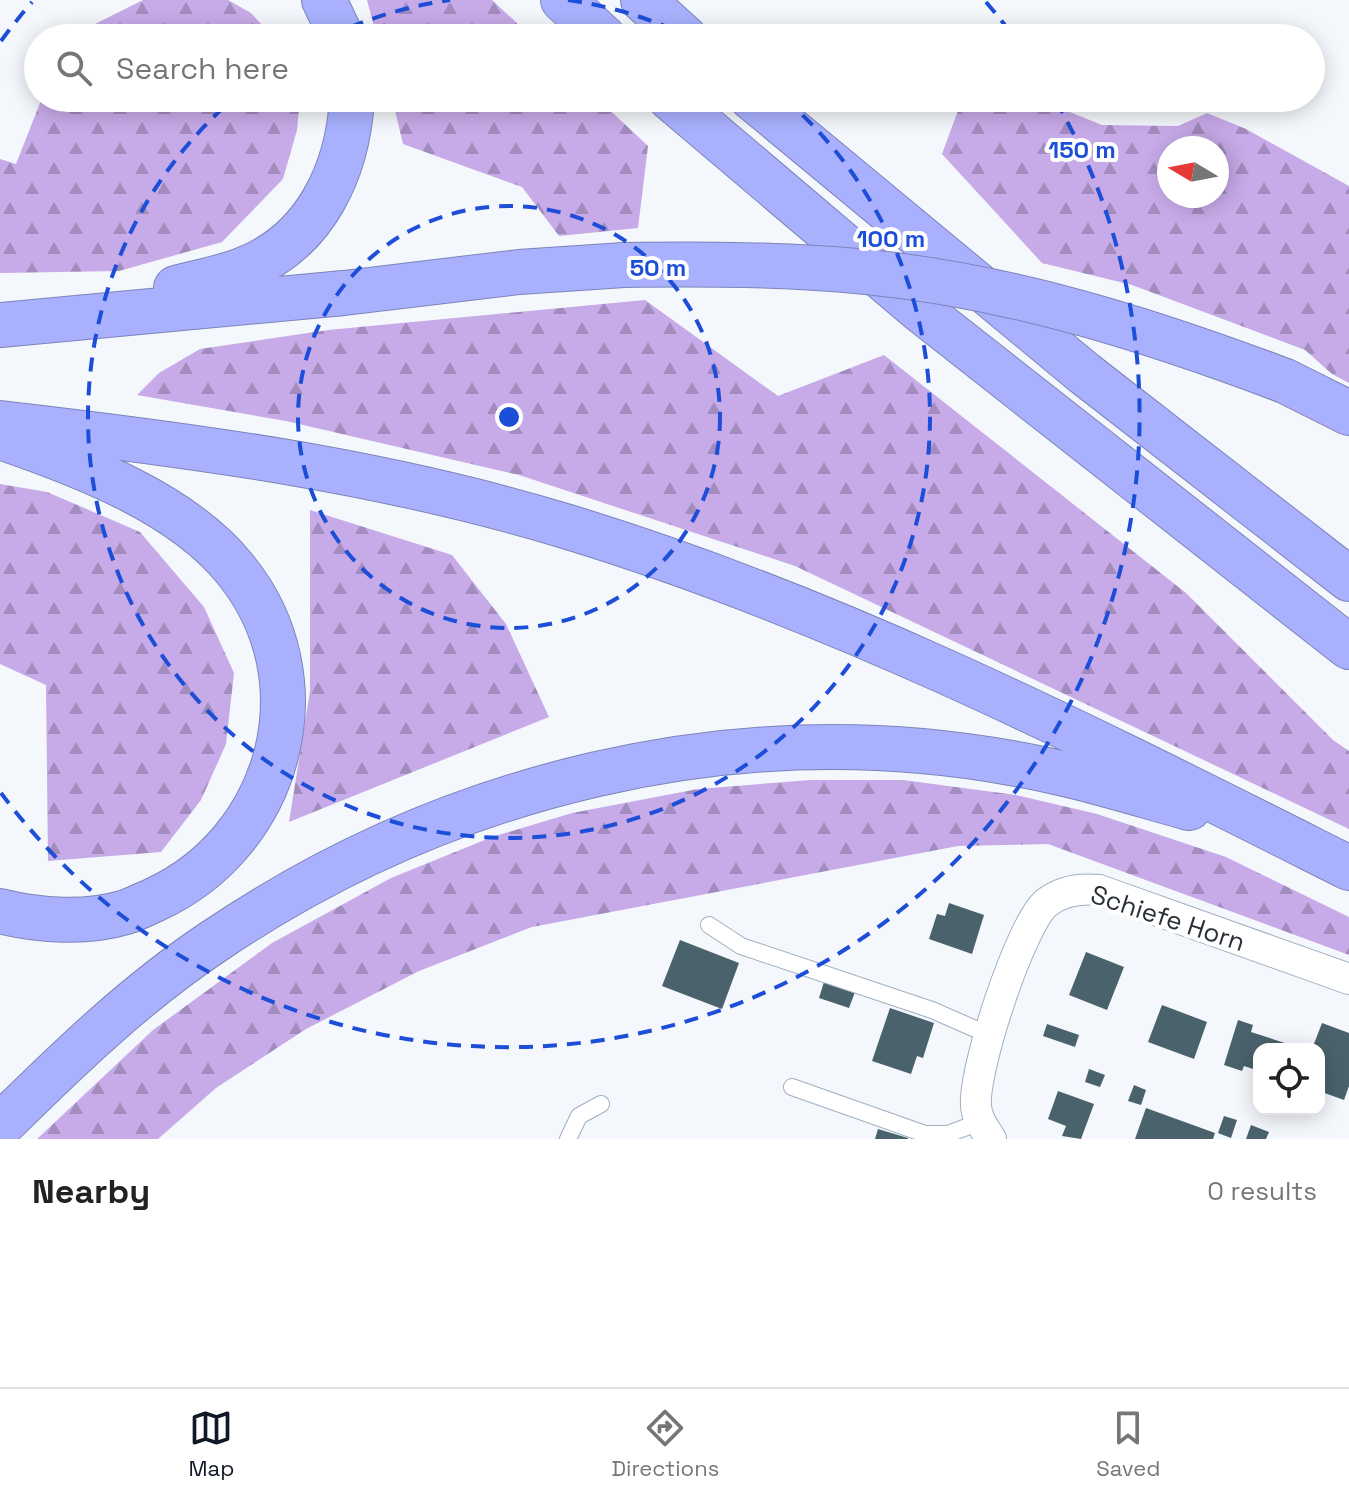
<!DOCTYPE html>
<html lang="en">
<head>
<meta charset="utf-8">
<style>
	:root { --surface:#fff; --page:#f6f6f6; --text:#222; --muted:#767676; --line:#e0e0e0; --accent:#111827 }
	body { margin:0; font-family:"Space Grotesk",sans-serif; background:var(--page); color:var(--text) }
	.controls { position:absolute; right:24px; bottom:24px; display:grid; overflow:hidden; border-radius:16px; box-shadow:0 4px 20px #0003 }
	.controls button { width:72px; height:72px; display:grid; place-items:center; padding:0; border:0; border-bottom:2px solid var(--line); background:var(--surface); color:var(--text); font:40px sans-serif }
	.compass { position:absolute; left:1157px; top:136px; width:72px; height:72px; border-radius:50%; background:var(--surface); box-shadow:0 4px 20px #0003; rotate:280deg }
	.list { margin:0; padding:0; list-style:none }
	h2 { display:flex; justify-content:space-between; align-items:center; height:104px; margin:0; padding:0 32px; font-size:34px }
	h2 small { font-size:26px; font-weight:400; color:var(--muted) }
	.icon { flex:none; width:44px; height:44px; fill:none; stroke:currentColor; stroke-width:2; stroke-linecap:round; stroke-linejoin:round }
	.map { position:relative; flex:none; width:1349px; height:1139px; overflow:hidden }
	.search { position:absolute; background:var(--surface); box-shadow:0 4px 20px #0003; left:24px; right:24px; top:24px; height:88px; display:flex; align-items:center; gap:20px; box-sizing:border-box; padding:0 28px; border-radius:44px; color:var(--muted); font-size:30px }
	.sheet { height:248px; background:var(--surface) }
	nav { display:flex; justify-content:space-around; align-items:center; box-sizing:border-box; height:112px; border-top:2px solid var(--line); background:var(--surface); font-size:22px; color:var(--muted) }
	nav a { display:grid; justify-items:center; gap:4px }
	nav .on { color:var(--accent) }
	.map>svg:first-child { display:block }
	.forest { fill:url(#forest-firs); fill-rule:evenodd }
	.building { fill:#4a626c }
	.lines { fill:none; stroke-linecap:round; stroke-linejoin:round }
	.service-casing { stroke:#9fafc2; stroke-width:18 }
	.minor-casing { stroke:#9fafc2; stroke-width:32 }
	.motorway-casing { stroke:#7c84b9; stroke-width:46 }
	.service { stroke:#fff; stroke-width:16 }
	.minor { stroke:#fff; stroke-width:30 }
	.motorway { stroke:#a9b1ff; stroke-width:44 }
	.motorway-bridge-casing { stroke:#7c84b9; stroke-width:46; stroke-linecap:butt }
	.motorway-bridge { stroke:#a9b1ff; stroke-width:44 }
	.ring { fill:none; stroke:#1d4ed8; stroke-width:4; stroke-dasharray:14 10 }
	.labels { text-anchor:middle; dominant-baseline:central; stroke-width:8; stroke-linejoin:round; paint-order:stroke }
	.street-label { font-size:26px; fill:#293037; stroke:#fff }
	.centre { fill:#1d4ed8; stroke:#fff; stroke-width:4 }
	.ring-label { font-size:24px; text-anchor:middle; font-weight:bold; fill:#1d4ed8; stroke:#fff; stroke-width:8; stroke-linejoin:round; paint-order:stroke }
</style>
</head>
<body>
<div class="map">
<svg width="1349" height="1139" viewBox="0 0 1349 1139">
	<defs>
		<pattern id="forest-firs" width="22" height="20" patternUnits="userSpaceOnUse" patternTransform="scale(2)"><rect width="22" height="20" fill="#c7aae8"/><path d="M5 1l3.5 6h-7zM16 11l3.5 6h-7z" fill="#a28bbd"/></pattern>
	</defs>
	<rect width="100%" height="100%" fill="#f4f7fb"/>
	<path class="forest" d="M143 0H228L251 13 274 38H67Z
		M367 0H492L533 38H377Z
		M42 98H300L297 130 283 179 222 242 119 271 0 273V159L16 164Z
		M392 98H597L648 146 638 228 559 236 522 187 403 144Z
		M969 98H1043L1055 106 1102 125 1178 126 1207 113 1246 129 1349 186V383L1332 374 1305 350 1132 285 1042 263 942 154 960 105ZM1169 148H1217V196H1169Z
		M645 300 778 396 884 355 1186 593 1333 740 1349 751V829L795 566 519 475 286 421 137 395 159 373 200 349 328 330Z
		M0 484 47 492 140 532 204 607 234 673 226 744 201 800 161 852 48 861 46 685 0 664Z
		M310 510 452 555 506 624 549 717 289 822 310 691Z
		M810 780H903L1016 795 1097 814 1226 857 1349 917V955L1048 844 958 846 532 927 419 971 306 1029 216 1088 158 1139H37L153 1030 272 943 391 878 492 837 572 813 698 789Z"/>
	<path class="building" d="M949 903 984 915 972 954 929 939 937 914 945 916Z
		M680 940 739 963 722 1009 662 986Z
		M1086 952 1124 967 1107 1010 1069 995Z
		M824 982 855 992 849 1008 819 998Z
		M1162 1005 1207 1022 1194 1059 1148 1042Z
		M890 1008 934 1023 923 1058 917 1056 911 1074 872 1061Z
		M1238 1020 1253 1025 1251 1032 1294 1046 1293 1049H1259V1071L1244 1066 1242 1071 1224 1065Z
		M1322 1023 1349 1033V1086L1344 1100 1319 1091V1049H1312Z
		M1047 1024 1079 1035 1075 1047 1043 1036Z
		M1089 1069 1105 1075 1100 1087 1085 1082Z
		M1134 1085 1146 1090 1141 1105 1128 1101Z
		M1058 1091 1094 1104 1081 1139 1062 1136 1066 1126 1048 1119Z
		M1146 1108 1215 1133 1213 1139H1135Z
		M1224 1116 1237 1120 1231 1138 1218 1133Z
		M1251 1125 1269 1132 1266 1139H1246Z
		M878 1129 908 1138V1139H875Z"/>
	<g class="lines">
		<g class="service-casing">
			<path id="service" d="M709 925 741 946 932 1010 989 1035
				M792 1087 925 1134H948L980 1122
				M568 1139 579 1116 601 1104"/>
		</g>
		<g class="minor-casing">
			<path id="minor" d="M991 1139C984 1128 977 1119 976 1106 973 1070 1020 926 1046 903 1061 891 1080 888 1099 890L1349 979"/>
		</g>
		<g class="motorway-casing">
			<path id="motorway" d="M324 0 342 38
				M563 0 604 38
				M643 0 685 38
				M670 98 920 310 1349 647
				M752 98 1084 373 1349 579
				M176 288C198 282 221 278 242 270 315 243 348 171 352 98
				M0 325 344 293 519 272 624 265
				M1285 381 1349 413
				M0 423C191 445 381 470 565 526 839 609 1094 740 1349 868
				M0 911C40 921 86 924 126 912 135 909 145 904 154 900 281 842 326 680 235 569 183 504 84 466 6 439
				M0 1126C67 1060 135 994 213 942 446 784 733 713 1011 763 1071 773 1131 792 1189 808"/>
		</g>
		<use href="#service" class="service"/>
		<use href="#minor" class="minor"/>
		<use href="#motorway" class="motorway"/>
		<g class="motorway-bridge-casing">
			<path id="motorway-bridge" d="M624 265C705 264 786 264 867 272 1011 286 1150 330 1285 381"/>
		</g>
		<use href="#motorway-bridge" class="motorway-bridge"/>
	</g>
	<g class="ring">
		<circle cx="509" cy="417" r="211"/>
		<path d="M328 37A421 421 0 0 1 450 0M568 0A421 421 0 0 1 690 37M785 99A421 421 0 1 1 233 99"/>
		<path d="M1 41A632 632 0 0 1 32 2M986 2A632 632 0 0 1 1014 37M1056 101A632 632 0 0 1 1 793"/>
	</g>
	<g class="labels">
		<g class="street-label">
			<text transform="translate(1168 918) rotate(18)">Schiefe Horn</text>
		</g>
	</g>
	<circle cx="509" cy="417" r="12" class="centre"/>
	<g class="ring-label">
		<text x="1082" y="158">150 m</text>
		<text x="891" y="247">100 m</text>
		<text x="658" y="276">50 m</text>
	</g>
</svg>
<div class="controls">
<button><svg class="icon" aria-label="locate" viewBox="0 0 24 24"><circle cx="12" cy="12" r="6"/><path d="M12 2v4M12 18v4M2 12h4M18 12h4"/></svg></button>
</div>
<svg class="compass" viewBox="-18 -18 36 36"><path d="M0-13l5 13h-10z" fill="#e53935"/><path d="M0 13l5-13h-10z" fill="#767676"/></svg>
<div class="search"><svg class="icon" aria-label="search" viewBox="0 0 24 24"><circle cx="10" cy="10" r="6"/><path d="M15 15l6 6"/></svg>Search here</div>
</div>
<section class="sheet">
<h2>Nearby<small>0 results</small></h2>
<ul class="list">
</ul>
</section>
<nav>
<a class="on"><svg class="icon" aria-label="map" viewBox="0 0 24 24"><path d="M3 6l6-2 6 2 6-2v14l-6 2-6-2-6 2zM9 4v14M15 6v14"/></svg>Map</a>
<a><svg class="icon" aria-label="directions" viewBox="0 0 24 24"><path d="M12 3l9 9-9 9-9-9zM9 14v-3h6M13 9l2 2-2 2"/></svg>Directions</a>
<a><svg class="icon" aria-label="saved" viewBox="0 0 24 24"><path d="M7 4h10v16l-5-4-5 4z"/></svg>Saved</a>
</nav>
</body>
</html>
